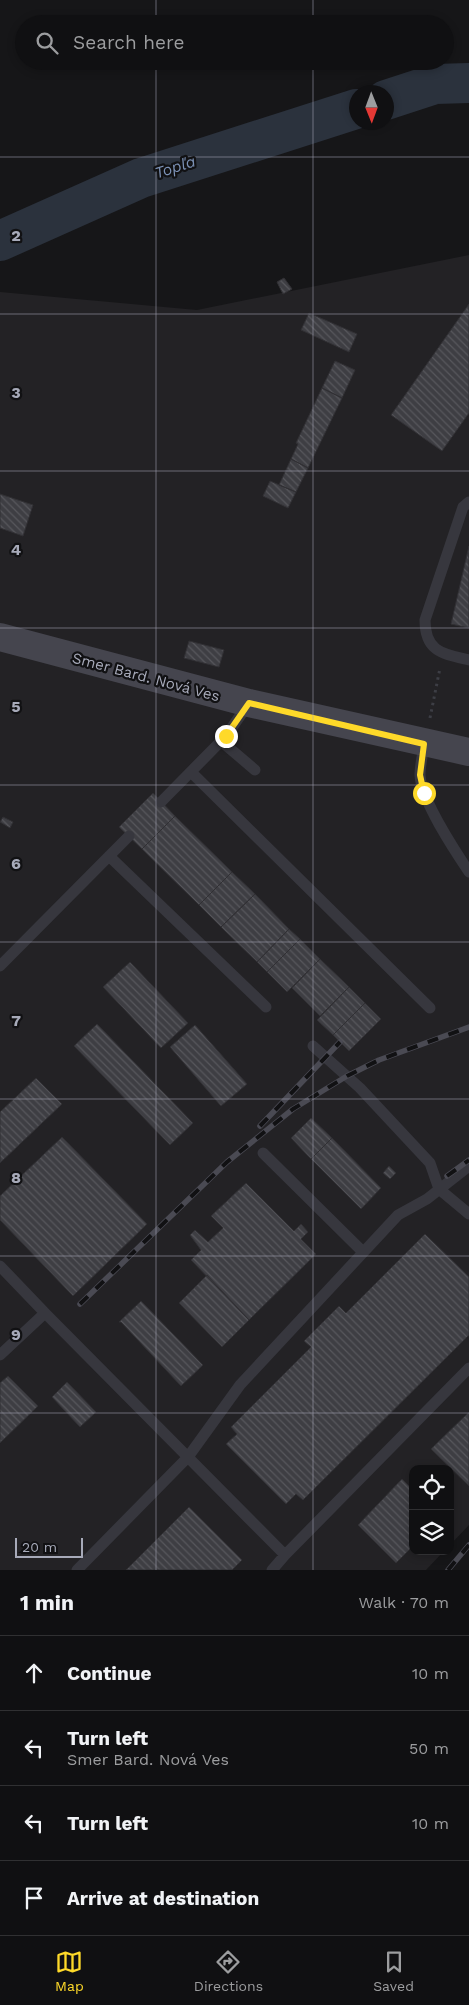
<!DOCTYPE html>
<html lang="en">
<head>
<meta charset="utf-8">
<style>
	:root { --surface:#101012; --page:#1e1e20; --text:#f1f3f6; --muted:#9c9d9f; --line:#303032; --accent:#fed929 }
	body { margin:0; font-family:"Work Sans",sans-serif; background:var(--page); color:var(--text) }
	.controls { position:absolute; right:15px; bottom:15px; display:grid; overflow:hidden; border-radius:10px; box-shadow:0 2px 8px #0003 }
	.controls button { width:45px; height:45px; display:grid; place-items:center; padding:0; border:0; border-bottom:1px solid var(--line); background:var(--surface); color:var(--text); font:25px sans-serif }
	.compass { position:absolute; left:349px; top:85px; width:45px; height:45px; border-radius:50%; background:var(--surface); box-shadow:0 2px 8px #0003; rotate:179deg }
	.scale { position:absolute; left:15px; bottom:12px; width:68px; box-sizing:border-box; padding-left:5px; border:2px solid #a7aab9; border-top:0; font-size:14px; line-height:18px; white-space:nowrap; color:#a7aab9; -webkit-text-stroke:4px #111113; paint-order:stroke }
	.stop { position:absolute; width:15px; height:15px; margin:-11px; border:4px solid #fed929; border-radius:50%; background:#fff }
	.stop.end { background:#fed929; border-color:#fff; box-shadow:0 1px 5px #0008 }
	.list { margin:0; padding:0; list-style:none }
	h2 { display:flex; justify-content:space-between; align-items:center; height:65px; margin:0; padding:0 20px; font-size:21px }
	h2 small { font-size:16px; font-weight:400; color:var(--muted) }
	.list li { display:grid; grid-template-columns:32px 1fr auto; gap:15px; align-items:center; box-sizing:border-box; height:75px; padding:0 20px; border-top:1px solid var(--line) }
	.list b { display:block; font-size:19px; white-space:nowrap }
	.list p { margin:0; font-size:16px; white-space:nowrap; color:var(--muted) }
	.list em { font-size:16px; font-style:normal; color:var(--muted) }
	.icon { flex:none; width:28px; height:28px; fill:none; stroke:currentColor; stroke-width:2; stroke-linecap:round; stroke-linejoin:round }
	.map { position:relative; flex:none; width:469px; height:1570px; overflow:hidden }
	.search { position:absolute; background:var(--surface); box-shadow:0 2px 8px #0003; left:15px; right:15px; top:15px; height:55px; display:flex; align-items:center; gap:12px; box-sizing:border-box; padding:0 18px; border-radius:28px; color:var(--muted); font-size:19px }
	.sheet { height:365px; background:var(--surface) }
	nav { display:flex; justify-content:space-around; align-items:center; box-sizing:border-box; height:70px; border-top:1px solid var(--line); background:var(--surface); font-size:14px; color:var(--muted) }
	nav a { display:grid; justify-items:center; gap:2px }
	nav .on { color:var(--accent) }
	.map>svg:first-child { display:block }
	.built { fill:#232225 }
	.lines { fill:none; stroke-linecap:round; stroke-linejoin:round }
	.river { stroke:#2b323d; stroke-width:40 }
	.building { fill:url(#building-back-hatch); stroke:#313034 }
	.path { stroke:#3d3e45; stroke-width:3; stroke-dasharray:2.5 4; stroke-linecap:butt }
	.lane { stroke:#37373e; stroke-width:11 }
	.secondary { stroke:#45454e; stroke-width:28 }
	.rail-casing { stroke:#4a4a53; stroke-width:5.5 }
	.rail { stroke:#111113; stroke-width:4; stroke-dasharray:11; stroke-linecap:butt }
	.route { stroke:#fed929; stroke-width:6 }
	.grid { fill:none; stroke:#a7aab9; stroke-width:1; stroke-opacity:0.55 }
	.labels { text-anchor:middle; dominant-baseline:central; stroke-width:4.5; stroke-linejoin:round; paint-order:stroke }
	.street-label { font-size:15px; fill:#a7aab9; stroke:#111113 }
	.water-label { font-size:16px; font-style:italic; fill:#7c92b6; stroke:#111113 }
	.grid-label { font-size:16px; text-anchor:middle; font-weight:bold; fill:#a7aab9; stroke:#111113; stroke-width:4.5; stroke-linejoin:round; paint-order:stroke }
</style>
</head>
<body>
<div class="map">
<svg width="469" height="1570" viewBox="0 0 469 1570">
	<defs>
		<pattern id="building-back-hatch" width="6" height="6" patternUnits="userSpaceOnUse" patternTransform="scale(1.25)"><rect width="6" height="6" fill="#3e3e43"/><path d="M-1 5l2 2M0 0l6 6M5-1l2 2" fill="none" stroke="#57575c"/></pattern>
	</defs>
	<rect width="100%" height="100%" fill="#161618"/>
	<path class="built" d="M469 255V1525L450 1545V1469H413V1551H444L426 1570H0V292L197 310Z"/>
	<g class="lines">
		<path class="river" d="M386 100 435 84 469 83
			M0 241 141 178 356 109"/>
	</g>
	<path class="building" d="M284 278 292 289 283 294 277 282Z
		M469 304V413L442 451 391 415Z
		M309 313 357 334 349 352 301 330Z
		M335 361 355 370 342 398 322 388Z
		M322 388 342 398 308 468 291 459 298 444 296 443Z
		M291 459 308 468 296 492 279 485Z
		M270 481 296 492 288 508 263 496Z
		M0 494 33 505 23 536 0 528Z
		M469 546V628L451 624Z
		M189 641 224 650 219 667 184 658Z
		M153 793 175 816 142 849 119 827Z
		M175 816 232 872 199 905 142 849Z
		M3 817 13 822 10 828 0 822Z
		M232 872 255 894 221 927 199 905Z
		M255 894 289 929 257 962 221 927Z
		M289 929 300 939 267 972 257 962Z
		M300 939 320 959 287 992 267 972Z
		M320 959 349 987 320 1016 292 988Z
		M130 962 188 1023 161 1048 103 987Z
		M349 987 365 1003 333 1035 317 1020Z
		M365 1003 381 1019 349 1051 333 1035Z
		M97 1024 193 1123 170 1145 74 1046Z
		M195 1025 247 1084 221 1106 170 1047Z
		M36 1078 62 1104 0 1163V1112Z
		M311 1118 332 1138 311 1159 291 1138Z
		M62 1137 147 1224 73 1296 0 1220V1196Z
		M332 1138 381 1188 361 1209 311 1159Z
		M389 1166 396 1173 390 1179 383 1173Z
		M246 1183 294 1231 301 1224 308 1232 301 1239 316 1254 249 1320 191 1260 201 1250 190 1235 195 1230 208 1242 223 1228 211 1216Z
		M425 1234 469 1277V1335L303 1500 296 1494 286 1504 226 1444 237 1434 231 1427 311 1347 304 1341 339 1306 346 1313Z
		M207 1275 249 1320 222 1347 179 1303Z
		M141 1301 203 1365 181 1386 121 1322H119Z
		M8 1376 38 1406 0 1443V1383Z
		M67 1382 96 1412 80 1427 52 1397Z
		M469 1412V1486L431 1449Z
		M402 1479 413 1490V1546L396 1563 358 1525Z
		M189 1507 242 1560 232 1570H126Z"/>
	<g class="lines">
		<path class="path" d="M430 718 440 668"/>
		<path class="lane" d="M469 502 463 507 425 620C425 652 443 654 469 660
			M221 741 255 770
			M424 744C423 754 420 765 420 775 421 800 455 851 469 872
			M191 772 430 1008
			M161 802 226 736 249 703
			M109 856 266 1007
			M0 966 129 836
			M313 1046 360 1088 430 1163 439 1189 469 1214
			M263 1153 363 1252
			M0 1266 45 1313
			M0 1355 45 1313 285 1555 469 1368
			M77 1570 188 1457 240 1385 398 1215 427 1199 469 1166
			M272 1570 285 1555"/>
		<path class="secondary" d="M0 637 249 703 469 752"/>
		<g class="rail-casing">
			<path id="rail" d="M260 1126 340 1042
				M447 1176 469 1160
				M80 1304 227 1162 293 1109 347 1076 379 1060 469 1027
				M448 1570 469 1545"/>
		</g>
		<use href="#rail" class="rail"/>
	</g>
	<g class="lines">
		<path class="route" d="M226 736 249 703 424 744 420 775 424 793"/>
	</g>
	<path class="grid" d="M156 0V24M313 0V24M156 61V1570M313 61V1570M0 157H469M0 314H469M0 471H469M0 628H469M0 785H469M0 942H469M0 1099H469M0 1256H469M0 1413H469"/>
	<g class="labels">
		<g class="street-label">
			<text transform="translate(146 677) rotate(15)">Smer Bard. Nová Ves</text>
		</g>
		<g class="water-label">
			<text transform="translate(175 167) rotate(-18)">Topľa</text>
		</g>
	</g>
	<g class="grid-label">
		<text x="16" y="241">2</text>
		<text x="16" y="398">3</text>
		<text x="16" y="555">4</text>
		<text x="16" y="712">5</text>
		<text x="16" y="869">6</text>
		<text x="16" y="1026">7</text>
		<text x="16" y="1183">8</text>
		<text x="16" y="1340">9</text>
	</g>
</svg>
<div class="controls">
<button><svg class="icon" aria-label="locate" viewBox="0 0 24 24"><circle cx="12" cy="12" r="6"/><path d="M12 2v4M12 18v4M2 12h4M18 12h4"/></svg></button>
<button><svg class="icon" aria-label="layers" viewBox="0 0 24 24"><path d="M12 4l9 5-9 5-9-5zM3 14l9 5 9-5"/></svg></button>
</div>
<svg class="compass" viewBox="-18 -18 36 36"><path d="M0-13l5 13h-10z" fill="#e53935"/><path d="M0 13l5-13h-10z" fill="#9c9d9f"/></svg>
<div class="scale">20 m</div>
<div class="stop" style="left:424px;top:793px"></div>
<div class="stop end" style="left:226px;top:736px"></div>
<div class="search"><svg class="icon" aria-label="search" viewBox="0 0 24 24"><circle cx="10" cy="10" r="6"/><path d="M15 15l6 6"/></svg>Search here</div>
</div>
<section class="sheet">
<h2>1 min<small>Walk · 70 m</small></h2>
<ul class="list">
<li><svg class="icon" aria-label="ahead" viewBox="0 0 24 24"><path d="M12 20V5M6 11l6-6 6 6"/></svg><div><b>Continue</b></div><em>10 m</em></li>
<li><svg class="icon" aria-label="left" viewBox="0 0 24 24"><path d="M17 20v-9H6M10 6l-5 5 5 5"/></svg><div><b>Turn left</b><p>Smer Bard. Nová Ves</p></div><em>50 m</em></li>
<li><svg class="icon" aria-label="left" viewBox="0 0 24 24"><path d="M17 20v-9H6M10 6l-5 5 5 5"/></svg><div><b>Turn left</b></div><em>10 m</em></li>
<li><svg class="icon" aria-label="arrive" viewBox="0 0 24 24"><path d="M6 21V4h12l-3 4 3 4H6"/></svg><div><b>Arrive at destination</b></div></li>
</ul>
</section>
<nav>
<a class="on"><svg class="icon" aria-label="map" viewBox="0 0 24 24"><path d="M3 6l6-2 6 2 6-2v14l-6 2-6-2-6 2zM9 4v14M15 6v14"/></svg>Map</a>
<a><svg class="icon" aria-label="directions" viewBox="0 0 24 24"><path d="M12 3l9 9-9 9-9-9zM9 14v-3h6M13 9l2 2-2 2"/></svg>Directions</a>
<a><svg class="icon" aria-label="saved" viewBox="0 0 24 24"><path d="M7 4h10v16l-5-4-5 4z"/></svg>Saved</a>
</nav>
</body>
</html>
